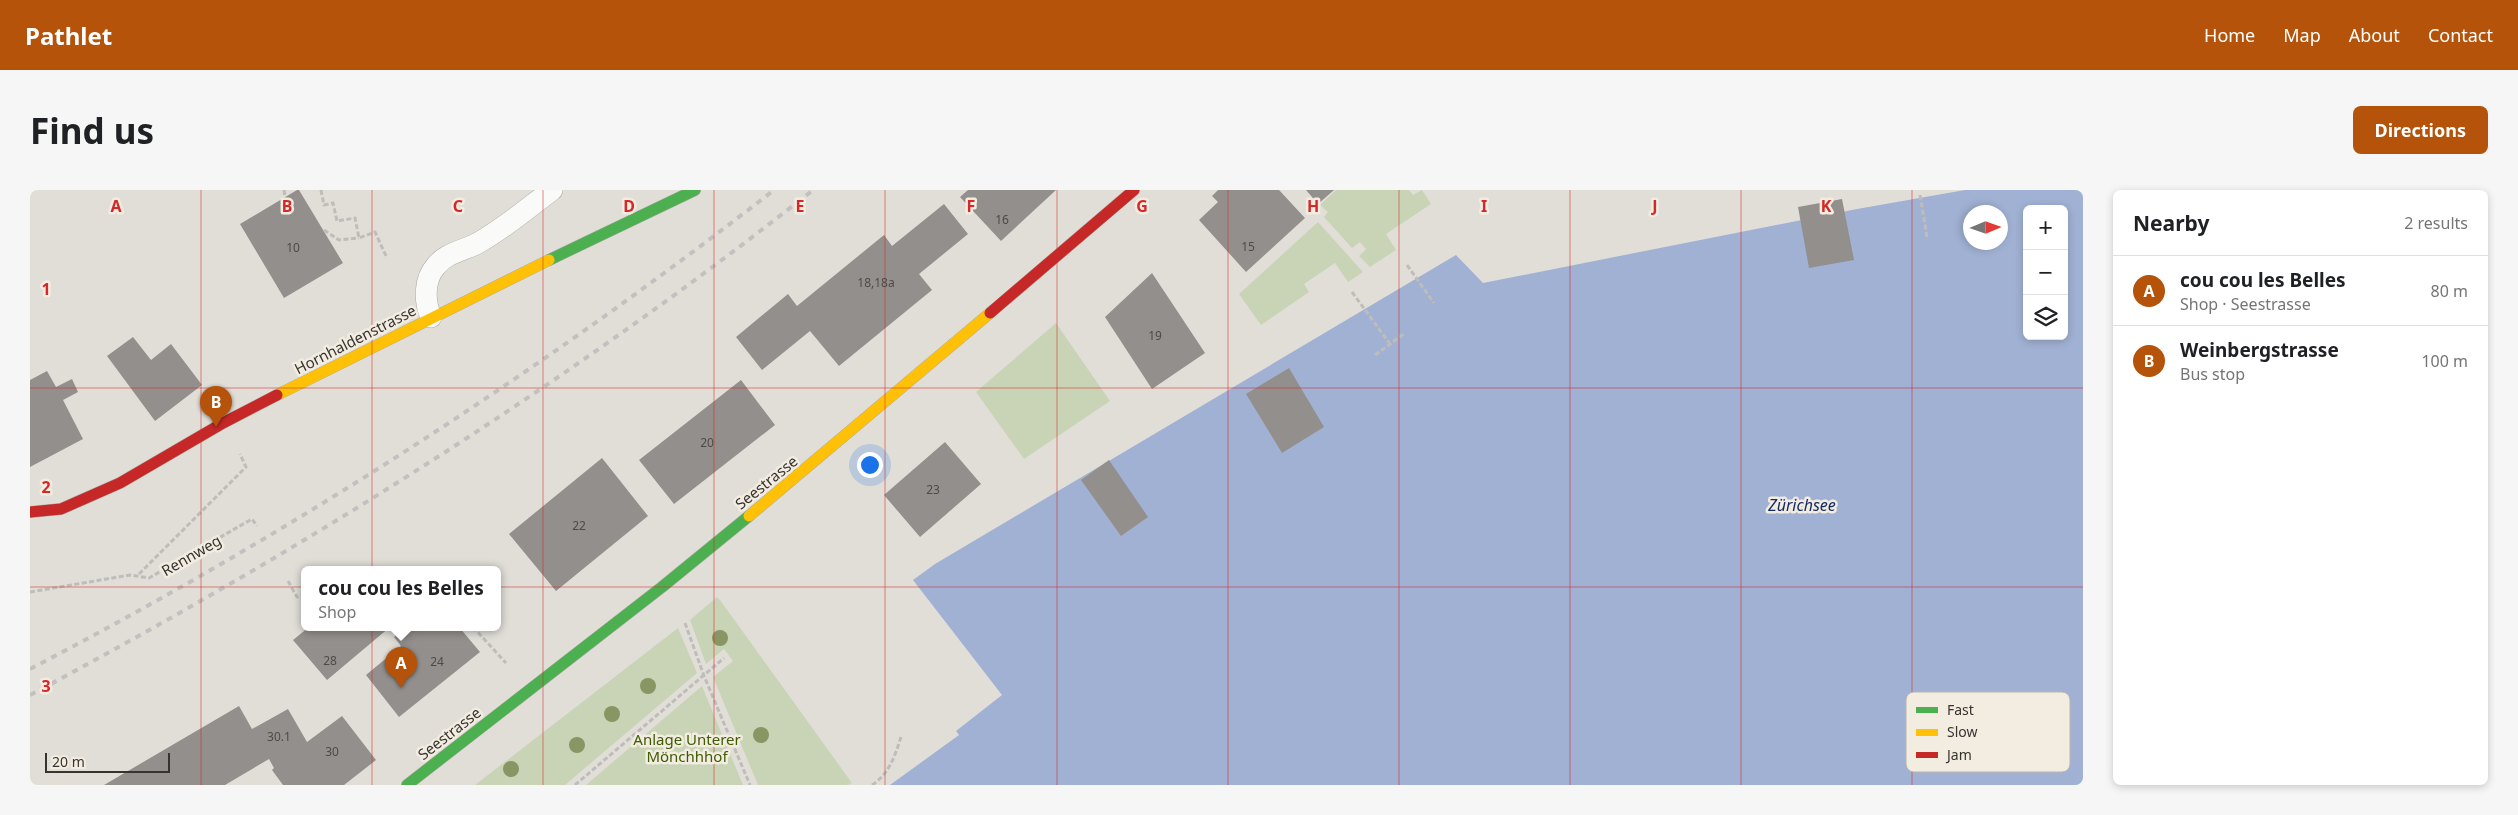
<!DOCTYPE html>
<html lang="en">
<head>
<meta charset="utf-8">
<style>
	:root { --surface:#fff; --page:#f6f6f6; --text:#202124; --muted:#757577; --line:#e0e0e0; --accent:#b45309 }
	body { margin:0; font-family:"Noto Sans",sans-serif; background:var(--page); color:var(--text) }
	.controls { position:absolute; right:15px; top:15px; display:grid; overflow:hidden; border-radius:8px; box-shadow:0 2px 8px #0003 }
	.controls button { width:45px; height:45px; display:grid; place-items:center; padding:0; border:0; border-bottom:1px solid var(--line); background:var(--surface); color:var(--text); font:25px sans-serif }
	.compass { position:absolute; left:1933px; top:15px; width:45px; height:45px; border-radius:50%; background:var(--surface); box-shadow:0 2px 8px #0003; rotate:88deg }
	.scale { position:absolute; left:15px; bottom:12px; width:125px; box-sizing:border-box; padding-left:5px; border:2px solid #373430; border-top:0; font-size:14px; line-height:18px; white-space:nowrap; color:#373430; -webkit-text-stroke:4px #f2ece1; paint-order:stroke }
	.you { position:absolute; left:839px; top:274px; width:18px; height:18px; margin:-12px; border:4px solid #fff; border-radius:50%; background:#1a73e8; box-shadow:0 0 0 8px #1a73e833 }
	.badge { display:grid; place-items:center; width:32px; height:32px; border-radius:50%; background:var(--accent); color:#fff; font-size:16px; font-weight:700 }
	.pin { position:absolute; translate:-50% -41px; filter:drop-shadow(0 1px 2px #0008) }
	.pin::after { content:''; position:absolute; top:26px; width:18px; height:15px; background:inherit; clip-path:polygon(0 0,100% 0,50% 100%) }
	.popup { position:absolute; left:271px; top:376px; width:200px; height:65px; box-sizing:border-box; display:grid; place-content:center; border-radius:8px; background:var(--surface); filter:drop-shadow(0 1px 4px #0005); font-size:16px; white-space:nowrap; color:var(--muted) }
	.popup b { font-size:19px; color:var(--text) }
	.popup::after { content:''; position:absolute; left:50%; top:100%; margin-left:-10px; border:10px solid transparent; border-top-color:var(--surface) }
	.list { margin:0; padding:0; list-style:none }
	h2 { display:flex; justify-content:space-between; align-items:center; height:65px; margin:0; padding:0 20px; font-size:21px }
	h2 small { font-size:16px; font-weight:400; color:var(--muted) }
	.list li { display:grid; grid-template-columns:32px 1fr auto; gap:15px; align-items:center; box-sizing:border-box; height:70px; padding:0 20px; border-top:1px solid var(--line) }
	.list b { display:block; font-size:19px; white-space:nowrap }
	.list p { margin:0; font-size:16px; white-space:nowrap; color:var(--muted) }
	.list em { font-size:16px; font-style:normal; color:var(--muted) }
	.icon { flex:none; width:28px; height:28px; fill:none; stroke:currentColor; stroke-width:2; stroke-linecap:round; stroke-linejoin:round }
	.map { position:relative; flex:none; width:2053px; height:595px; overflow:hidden; border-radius:8px }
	header { display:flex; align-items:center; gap:30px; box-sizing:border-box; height:70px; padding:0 25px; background:var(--accent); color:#fff }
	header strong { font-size:24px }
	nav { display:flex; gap:28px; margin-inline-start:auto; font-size:18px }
	.intro { display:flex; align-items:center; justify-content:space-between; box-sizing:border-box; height:120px; padding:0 30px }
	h1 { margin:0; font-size:35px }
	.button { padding:12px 22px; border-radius:8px; background:var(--accent); color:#fff; font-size:18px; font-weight:700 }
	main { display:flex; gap:30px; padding:0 30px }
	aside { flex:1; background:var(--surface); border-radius:8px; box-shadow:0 2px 8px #0003 }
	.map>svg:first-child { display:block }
	.green { fill:#c9d4b6 }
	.water { fill:#a1b1d3; fill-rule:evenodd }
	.building { fill:#938f8c }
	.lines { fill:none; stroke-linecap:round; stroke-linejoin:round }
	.lane-casing { stroke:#adaba6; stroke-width:22 }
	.fast-casing { stroke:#adaba6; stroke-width:12 }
	.slow-casing { stroke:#adaba6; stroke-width:12 }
	.jam-casing { stroke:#adaba6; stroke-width:12 }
	.path { stroke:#bebdba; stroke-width:3; stroke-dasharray:5 2.5; stroke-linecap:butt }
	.lane { stroke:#fafaf9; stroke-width:21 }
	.fast { stroke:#4caf50; stroke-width:11 }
	.slow { stroke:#ffc107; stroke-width:11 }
	.jam { stroke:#c62828; stroke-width:11 }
	.rail { stroke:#c2c1bf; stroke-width:4; stroke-dasharray:6 6; stroke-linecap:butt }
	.tree { fill:#889663 }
	.grid { fill:none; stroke:#d62828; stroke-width:1; stroke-opacity:0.55 }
	.labels { text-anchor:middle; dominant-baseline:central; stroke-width:5; stroke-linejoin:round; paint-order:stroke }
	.number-label { font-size:12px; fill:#4e4b47 }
	.street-label { font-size:15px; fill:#373430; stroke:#f2ece1 }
	.park-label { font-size:15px; fill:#3f5b03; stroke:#f2ece1 }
	.water-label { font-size:16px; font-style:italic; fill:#132a67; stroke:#f2ece1 }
	.key { fill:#f2ece1; stroke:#bab5ac; stroke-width:1 }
	.key-label { font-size:14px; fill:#373430 }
	.grid-label { font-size:16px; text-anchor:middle; font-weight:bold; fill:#d62828; stroke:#f2ece1; stroke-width:5; stroke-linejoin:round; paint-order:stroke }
</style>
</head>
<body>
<header>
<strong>Pathlet</strong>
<nav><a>Home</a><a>Map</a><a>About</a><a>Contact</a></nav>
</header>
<div class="intro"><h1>Find us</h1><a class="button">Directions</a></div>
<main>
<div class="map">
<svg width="2053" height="595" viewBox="0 0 2053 595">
	<rect width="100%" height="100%" fill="#e1ded8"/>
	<path class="green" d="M1306 0H1379L1383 5 1392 0 1401 14 1356 44 1366 60 1340 77 1329 66 1336 59 1330 52 1322 58 1294 27 1298 22 1290 15Z
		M1288 32 1333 82 1318 92 1305 73 1274 94 1279 102 1231 135 1209 104Z
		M1026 133 1080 211 994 269 946 202Z
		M687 407 690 410 822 593 818 595H728L683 487 703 471 694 459 676 474 660 430Z
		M648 438 667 483 535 595H445Z
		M672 496 713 595H556Z"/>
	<path class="water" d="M1935 0H2053V595H860L929 545 926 541 972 505 883 390 905 374 1426 65 1453 93 1827 19ZM1997 19H2034V146H1997ZM1940 22H1970V52H1940Z"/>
	<path class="building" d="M267 0H269L313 73 254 108 210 34Z
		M938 0H1026L971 51 930 7Z
		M1188 0H1249L1275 28 1216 82 1169 30 1188 12 1182 6Z
		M1276 0H1304L1288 14Z
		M1812 9 1824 70 1779 78 1768 17Z
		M914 14 938 44 889 84 902 100 809 176 780 141 732 180 706 147 758 104 767 116 854 45 862 56Z
		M1122 83 1175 163 1122 199 1075 127Z
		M103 147 121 170 141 154 172 195 125 231 77 166Z
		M1259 178 1294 237 1252 263 1216 204Z
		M17 181 26 197 42 189 48 202 33 210 53 249 0 277V190Z
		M711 190 745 235 644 314 609 270Z
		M915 252 951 294 890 347 854 305Z
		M572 268 618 326 526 401 479 344Z
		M1079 270 1118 327 1091 346 1051 290Z
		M279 437H360L297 490 263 450Z
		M377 437H429L450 462 369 527 336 485 371 456 364 447Z
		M209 516 222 539 258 519 277 552 312 526 346 570 314 595H253L242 580 244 578 239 569 195 595H74Z"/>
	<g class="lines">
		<g class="lane-casing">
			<path id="lane" d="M401 127C394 111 394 89 406 76 416 63 432 61 446 54 471 41 499 17 522 0"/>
		</g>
		<g class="fast-casing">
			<path id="fast" d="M519 70 665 0
				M377 595 632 397 719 326"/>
		</g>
		<g class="slow-casing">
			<path id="slow" d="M247 205 519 70
				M719 326 960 123"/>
		</g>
		<g class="jam-casing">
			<path id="jam" d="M960 123 1104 0
				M0 322 31 319 90 293 193 233 247 205"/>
		</g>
		<path class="path" d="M254 0 255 7
			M291 0 294 15 303 13 307 31 325 28 329 48 345 42 357 68
			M1890 5 1897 47
			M294 40 309 50 329 48
			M1377 75 1404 113
			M1322 102 1360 154
			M1345 165 1375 143
			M109 384 216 277 210 264
			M258 391 267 407 275 405
			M0 402 100 385 119 388 222 329 227 336
			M655 433 674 486 720 595
			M443 437 476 473
			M545 595 694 468
			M842 595C859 584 865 566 871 547"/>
		<use href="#lane" class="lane"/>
		<use href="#fast" class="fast"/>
		<use href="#slow" class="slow"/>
		<use href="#jam" class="jam"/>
		<path class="rail" d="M0 479C262 343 511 181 744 0
			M0 505C275 359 538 193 783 0"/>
	</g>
	<g class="tree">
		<circle cx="690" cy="448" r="8"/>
		<circle cx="618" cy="496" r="8"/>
		<circle cx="582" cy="524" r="8"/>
		<circle cx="731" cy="545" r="8"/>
		<circle cx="547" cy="555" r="8"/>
		<circle cx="481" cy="579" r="8"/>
	</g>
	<path class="grid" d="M171 0V595M342 0V595M513 0V595M684 0V595M855 0V595M1027 0V595M1198 0V595M1369 0V595M1540 0V595M1711 0V595M1882 0V595M0 198H2053M0 397H2053"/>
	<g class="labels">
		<g class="number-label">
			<text x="972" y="29">16</text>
			<text x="1218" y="56">15</text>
			<text x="263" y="57">10</text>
			<text x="846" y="92">18,18a</text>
			<text x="1125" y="145">19</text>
			<text x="677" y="252">20</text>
			<text x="903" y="299">23</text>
			<text x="549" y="335">22</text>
			<text x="300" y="470">28</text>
			<text x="407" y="471">24</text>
			<text x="249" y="546">30.1</text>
			<text x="302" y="561">30</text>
		</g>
		<g class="street-label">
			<text transform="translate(325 149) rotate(-27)">Hornhaldenstrasse</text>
			<text transform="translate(736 292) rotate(-39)">Seestrasse</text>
			<text transform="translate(161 365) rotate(-30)">Rennweg</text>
			<text transform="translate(419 543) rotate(-38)">Seestrasse</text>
		</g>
		<g class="park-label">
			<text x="657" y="549">Anlage Unterer<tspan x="657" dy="17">Mönchhhof</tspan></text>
		</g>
		<g class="water-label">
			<text x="1772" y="315">Zürichsee</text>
		</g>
	</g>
	<rect x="1876" y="502" width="164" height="80" rx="8" class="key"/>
	<rect x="1886" y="517" width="22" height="6" fill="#4caf50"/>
	<rect x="1886" y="539" width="22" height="7" fill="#ffc107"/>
	<rect x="1886" y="562" width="22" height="6" fill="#c62828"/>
	<g class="key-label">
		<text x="1917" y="525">Fast</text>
		<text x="1917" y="547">Slow</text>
		<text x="1917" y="570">Jam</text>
	</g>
	<g class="grid-label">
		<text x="86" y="22">A</text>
		<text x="257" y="22">B</text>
		<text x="428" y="22">C</text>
		<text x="599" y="22">D</text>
		<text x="770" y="22">E</text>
		<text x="941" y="22">F</text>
		<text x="1112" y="22">G</text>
		<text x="1283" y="22">H</text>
		<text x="1454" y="22">I</text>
		<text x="1625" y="22">J</text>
		<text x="1796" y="22">K</text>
		<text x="16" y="105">1</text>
		<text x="16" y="303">2</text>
		<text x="16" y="502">3</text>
	</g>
</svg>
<div class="controls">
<button>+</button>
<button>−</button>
<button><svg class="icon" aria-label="layers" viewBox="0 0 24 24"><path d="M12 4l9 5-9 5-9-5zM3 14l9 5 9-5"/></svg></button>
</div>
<svg class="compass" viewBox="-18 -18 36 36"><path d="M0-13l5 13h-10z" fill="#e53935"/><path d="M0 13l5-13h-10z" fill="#757577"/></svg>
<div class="scale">20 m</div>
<div class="you"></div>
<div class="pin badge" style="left:371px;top:498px">A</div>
<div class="popup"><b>cou cou les Belles</b>Shop</div>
<div class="pin badge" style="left:186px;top:237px">B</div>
</div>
<aside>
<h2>Nearby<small>2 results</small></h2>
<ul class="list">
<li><span class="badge">A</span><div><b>cou cou les Belles</b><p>Shop · Seestrasse</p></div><em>80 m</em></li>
<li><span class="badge">B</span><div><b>Weinbergstrasse</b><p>Bus stop</p></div><em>100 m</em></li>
</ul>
</aside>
</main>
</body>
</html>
